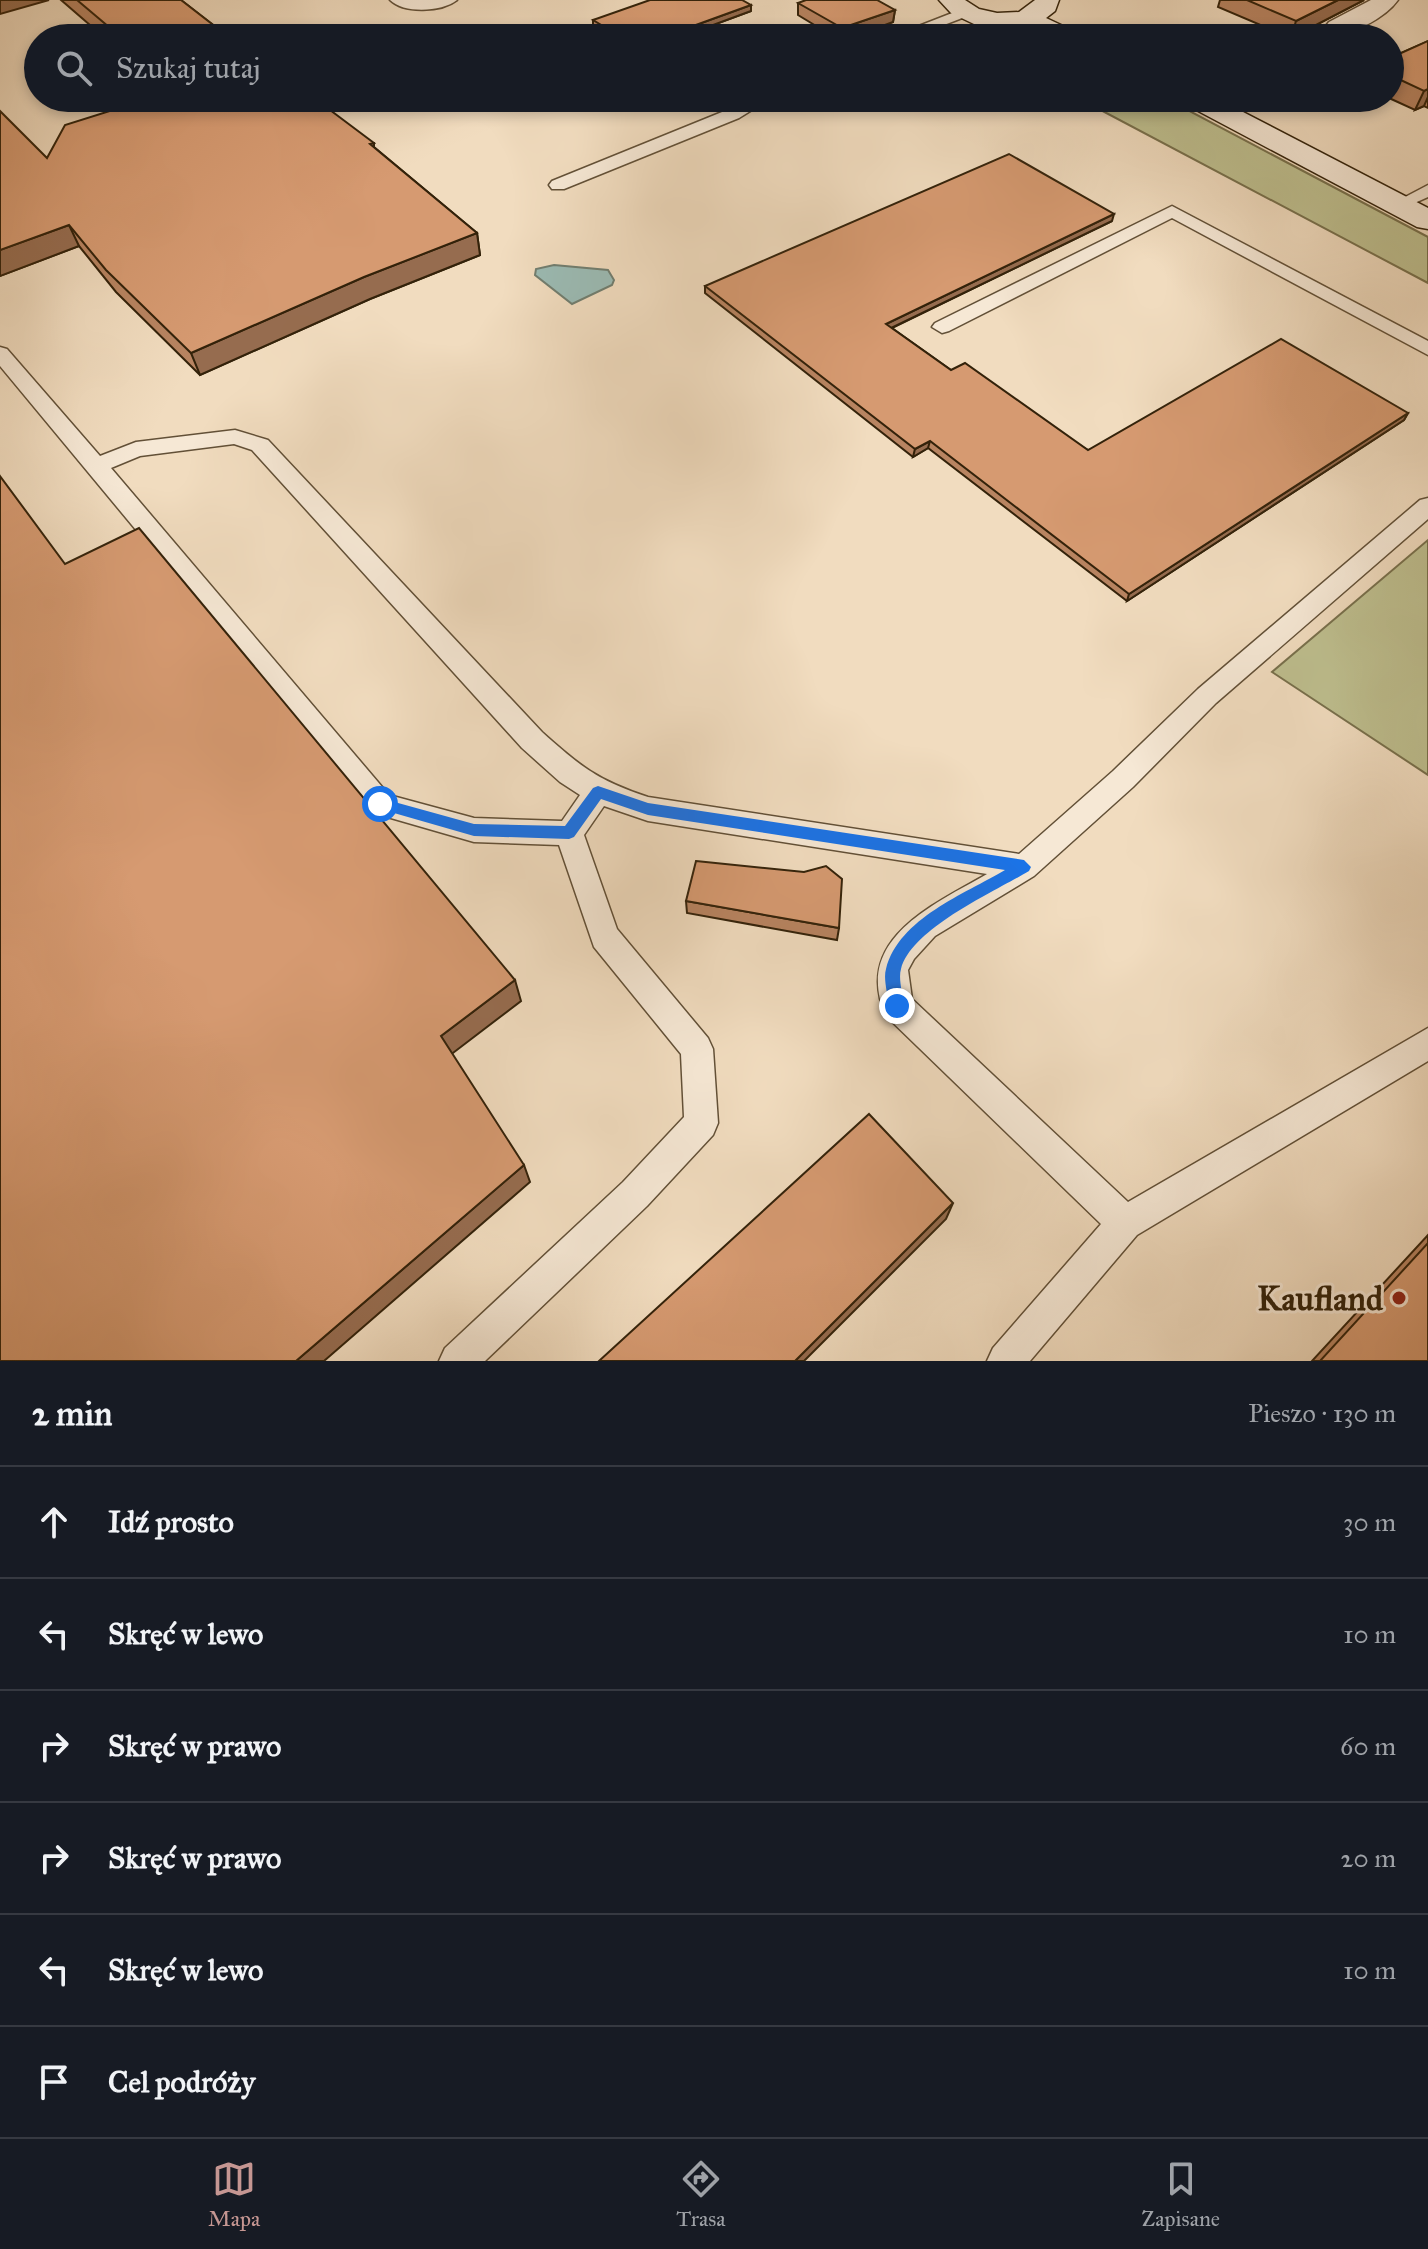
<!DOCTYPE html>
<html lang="pl">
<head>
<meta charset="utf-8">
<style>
	:root { --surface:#171b24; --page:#20242c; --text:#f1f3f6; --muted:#9ea1a6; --line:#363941; --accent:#c59692 }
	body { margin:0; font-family:"IM FELL Great Primer",serif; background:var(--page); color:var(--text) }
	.stop { position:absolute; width:24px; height:24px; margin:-18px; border:6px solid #1a73e8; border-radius:50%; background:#fff }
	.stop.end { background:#1a73e8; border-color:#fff; box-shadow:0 2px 8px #0008 }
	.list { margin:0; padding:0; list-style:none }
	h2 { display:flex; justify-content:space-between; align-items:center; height:104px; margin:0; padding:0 32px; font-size:34px }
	h2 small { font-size:26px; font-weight:400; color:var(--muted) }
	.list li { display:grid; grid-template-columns:52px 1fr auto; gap:24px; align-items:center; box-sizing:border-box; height:112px; padding:0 32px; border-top:2px solid var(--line) }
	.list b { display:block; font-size:30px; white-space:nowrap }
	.list em { font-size:26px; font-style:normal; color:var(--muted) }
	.icon { flex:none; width:44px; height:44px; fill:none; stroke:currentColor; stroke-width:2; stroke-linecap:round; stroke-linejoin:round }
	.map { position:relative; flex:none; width:1428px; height:1361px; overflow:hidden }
	.search { position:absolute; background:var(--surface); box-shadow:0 4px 12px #0003; left:24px; right:24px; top:24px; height:88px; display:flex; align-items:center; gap:20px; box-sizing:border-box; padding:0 28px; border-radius:44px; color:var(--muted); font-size:30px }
	.sheet { height:776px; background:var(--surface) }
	nav { display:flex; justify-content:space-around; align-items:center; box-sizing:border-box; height:112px; border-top:2px solid var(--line); background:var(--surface); font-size:22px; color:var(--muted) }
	nav a { display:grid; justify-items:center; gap:4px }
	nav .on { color:var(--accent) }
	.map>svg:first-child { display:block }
	.green { fill:#bebf8f; stroke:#78704c; stroke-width:2 }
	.water { fill:#9bbbb4; stroke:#717e70; stroke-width:2 }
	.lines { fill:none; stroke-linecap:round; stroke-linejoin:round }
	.lane-casing { stroke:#625037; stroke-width:3 }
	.street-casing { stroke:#625037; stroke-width:3 }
	.secondary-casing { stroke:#33220a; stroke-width:3 }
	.lane { fill:#f6e8d5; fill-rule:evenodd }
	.street { fill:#f6e8d5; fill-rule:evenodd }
	.secondary { fill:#f6e8d5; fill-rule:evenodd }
	.wall { fill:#b88461; stroke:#33220a; stroke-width:2 }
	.shaded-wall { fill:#966c4f; stroke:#33220a; stroke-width:2 }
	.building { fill:#d69a71; stroke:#33220a; stroke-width:2 }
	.route { fill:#1a73e8 }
	.poi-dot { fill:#8f2418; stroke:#f6e8d5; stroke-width:3 }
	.labels { text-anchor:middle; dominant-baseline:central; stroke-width:6; stroke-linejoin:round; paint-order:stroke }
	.near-poi-label { font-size:34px; font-weight:bold; fill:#33220a; stroke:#f6e8d5; text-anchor:end }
</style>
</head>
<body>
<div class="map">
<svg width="1428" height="1361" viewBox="0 0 1428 1361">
	<rect width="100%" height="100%" fill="#f1dcbf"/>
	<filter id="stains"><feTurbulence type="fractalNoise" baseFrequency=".0025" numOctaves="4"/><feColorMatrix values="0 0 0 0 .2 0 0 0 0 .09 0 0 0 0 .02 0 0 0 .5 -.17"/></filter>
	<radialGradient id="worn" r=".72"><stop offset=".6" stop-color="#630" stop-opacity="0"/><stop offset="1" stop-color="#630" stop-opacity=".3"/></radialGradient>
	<path class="green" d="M1078 98H1165L1428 237V283Z
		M1428 540V775L1272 672Z"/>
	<path class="water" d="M554 265 608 270 614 280 612 285 572 304 535 275 536 269Z"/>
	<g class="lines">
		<g class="lane-casing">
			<path id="lane" d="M390 0H457C442 12 404 14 390 0Z
				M965 8 972 12 970 15 910 38H888Z
				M751 98H771L739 118 564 189H552L549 185 552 181 727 110Z
				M1428 185V197L1399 210 1390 205Z
				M1172 206 1428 341V355L1172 218 949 331 942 333 932 327 935 323Z
				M0 347 7 349 100 456 136 442 235 430 268 440 542 732C581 767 597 780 648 797L1019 854 1113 771 1198 689 1420 500 1428 498V519L1216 703 1133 787 1034 876 935 936 914 959 908 970 912 999 1128 1202 1428 1028V1061L1137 1235 1030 1361H987L993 1348 1101 1224 886 1016C852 940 933 905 987 874L648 821 604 806 584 835 617 929 708 1038 713 1049 718 1123 713 1135 647 1206 485 1361H439L445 1348 623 1182 684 1117 681 1054 594 947 559 845 474 842 370 812 0 366ZM234 444 252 450 522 748 560 782 580 795 562 821 474 818 389 795 111 468 140 456Z"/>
		</g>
		<g class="street-casing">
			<path id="street" d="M1371 0H1398C1386 17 1350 38 1329 32L1325 27 1329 22Z"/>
		</g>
		<g class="secondary-casing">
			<path id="secondary" d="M939 0H965L979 9 997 13 1019 12 1035 0H1059L1055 11 1046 18 1076 32 1080 38H1047L1023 26 997 28 974 24 951 13Z
				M1181 98H1216L1428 208V229L1417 227 1185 104Z"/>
		</g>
		<use href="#lane" class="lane"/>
		<use href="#street" class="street"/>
		<use href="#secondary" class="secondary"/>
	</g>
	<path class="wall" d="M61 0H181L230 38H105Z
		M1220 0H1364L1291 38 1218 7Z
		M798 3 895 10 893 22 850 38H836L798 15Z
		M751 11 678 38H613L593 27V20Z
		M1428 41V108L1424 106 1415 110 1389 98 1390 58Z
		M374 143V147L477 233 480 255 370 299 200 375 116 292 79 246 0 276 47 158Z
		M1112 221 892 328 951 370 1088 450 1408 413 1404 420 1127 601 928 448 913 457 705 293V286Z
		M686 901 839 928 837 940 687 913Z
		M1428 1235V1361H1312Z"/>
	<path class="shaded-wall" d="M0 0H49L0 14Z
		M1338 0H1364L1291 38 1296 21Z
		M751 5V11L678 38H660Z
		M895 10 893 22 850 38H842V28Z
		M1428 89V97L1424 106 1415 110 1424 91Z
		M1114 214 1112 221 885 331 886 324Z
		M69 225 79 246 0 276V250Z
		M477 233 480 255 370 299 200 375 191 353 364 277Z
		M1408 413 1404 420 1127 601 1129 594Z
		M930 441 928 448 913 457 915 449Z
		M515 980 521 1001 449 1056 441 1036Z
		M524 1165 530 1182 324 1361H296Z
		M953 1203 946 1219 804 1361H795Z"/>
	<path class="building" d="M77 0H181L230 38H122Z
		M650 0H742L751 5 660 38H623L593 20Z
		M806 0H877L895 10 842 28 798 3Z
		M1247 0H1338L1296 21Z
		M1428 41V89L1424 91 1390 75V58Z
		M151 98H314L374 143 370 144 477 233 364 277 191 353 106 270 69 225 0 250V111L47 158 65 125Z
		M1009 154 1114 214 886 324 951 370 965 363 1088 450 1281 339 1408 413 1129 594 930 441 915 449 705 286Z
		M0 476 65 564 139 528 515 980 441 1036 524 1165 296 1361H0Z
		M696 861 804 872 826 866 842 879 839 928 686 901Z
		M869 1114 953 1203 795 1361H599Z
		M1428 1243V1361H1320Z"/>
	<path class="route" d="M598 786 648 803 1024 860 1031 867 1029 871C994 892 912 928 901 969 898 979 903 995 904 1006L897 1014 889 1006C888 995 883 979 886 969 899 918 965 894 1005 870L648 815 601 799 574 837 569 839 474 836 380 809 373 804 380 798 474 824 565 826 593 788Z"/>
	<circle class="poi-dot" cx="1399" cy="1298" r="8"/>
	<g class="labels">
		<g class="near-poi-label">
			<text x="1383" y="1298">Kaufland</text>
		</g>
	</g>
	<rect width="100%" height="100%" filter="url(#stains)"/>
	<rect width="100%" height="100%" fill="url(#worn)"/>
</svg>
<div class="stop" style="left:380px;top:804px"></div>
<div class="stop end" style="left:897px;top:1006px"></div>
<div class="search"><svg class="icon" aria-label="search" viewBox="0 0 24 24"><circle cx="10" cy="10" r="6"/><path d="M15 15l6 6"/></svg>Szukaj tutaj</div>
</div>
<section class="sheet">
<h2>2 min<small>Pieszo · 130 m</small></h2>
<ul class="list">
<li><svg class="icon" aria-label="ahead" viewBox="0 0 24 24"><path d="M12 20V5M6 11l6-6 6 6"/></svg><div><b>Idź prosto</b></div><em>30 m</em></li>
<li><svg class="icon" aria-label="left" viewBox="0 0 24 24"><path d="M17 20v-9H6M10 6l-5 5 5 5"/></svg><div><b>Skręć w lewo</b></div><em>10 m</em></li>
<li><svg class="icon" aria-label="right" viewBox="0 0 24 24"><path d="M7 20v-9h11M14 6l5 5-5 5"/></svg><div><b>Skręć w prawo</b></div><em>60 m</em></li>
<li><svg class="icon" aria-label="right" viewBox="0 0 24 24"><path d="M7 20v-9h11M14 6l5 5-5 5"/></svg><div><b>Skręć w prawo</b></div><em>20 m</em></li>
<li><svg class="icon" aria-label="left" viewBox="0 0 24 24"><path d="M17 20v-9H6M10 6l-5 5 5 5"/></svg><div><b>Skręć w lewo</b></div><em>10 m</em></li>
<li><svg class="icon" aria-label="arrive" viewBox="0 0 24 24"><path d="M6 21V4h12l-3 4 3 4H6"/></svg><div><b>Cel podróży</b></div></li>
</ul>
</section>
<nav>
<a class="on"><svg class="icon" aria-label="map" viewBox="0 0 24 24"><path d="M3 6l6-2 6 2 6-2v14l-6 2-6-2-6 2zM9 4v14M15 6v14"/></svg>Mapa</a>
<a><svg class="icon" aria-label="directions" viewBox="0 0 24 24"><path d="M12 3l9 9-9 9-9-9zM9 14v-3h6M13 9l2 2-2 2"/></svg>Trasa</a>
<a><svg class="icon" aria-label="saved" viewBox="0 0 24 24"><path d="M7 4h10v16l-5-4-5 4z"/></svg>Zapisane</a>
</nav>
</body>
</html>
